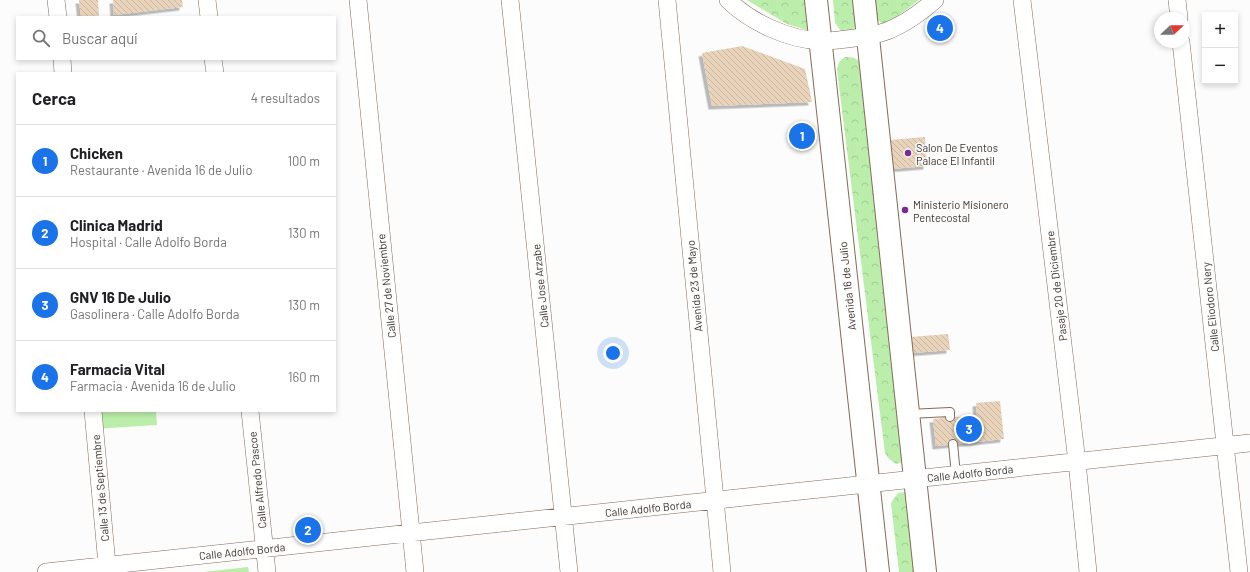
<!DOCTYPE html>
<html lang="es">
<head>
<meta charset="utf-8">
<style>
	:root { --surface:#fff; --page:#f2f2f2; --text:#202124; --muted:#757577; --line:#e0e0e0; --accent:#1a73e8 }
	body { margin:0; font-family:Barlow,sans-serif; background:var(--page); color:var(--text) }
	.controls { position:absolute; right:12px; top:12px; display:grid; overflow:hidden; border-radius:0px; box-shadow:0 2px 6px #0003 }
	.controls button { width:36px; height:36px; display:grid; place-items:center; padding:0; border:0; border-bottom:1px solid var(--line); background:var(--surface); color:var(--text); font:20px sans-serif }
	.compass { position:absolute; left:1154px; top:12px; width:36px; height:36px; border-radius:50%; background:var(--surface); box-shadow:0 2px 6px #0003; rotate:68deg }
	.you { position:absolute; left:613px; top:353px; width:14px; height:14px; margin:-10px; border:3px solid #fff; border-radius:50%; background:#1a73e8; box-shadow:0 0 0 6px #1a73e833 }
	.badge { display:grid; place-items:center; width:26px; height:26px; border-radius:50%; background:var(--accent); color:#fff; font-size:13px; font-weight:700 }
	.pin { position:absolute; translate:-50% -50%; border:2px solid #fff; box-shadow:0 1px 4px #0006 }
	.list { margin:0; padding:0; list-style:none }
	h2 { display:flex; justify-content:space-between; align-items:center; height:52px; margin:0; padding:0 16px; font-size:17px }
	h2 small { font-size:13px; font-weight:400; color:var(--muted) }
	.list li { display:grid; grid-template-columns:26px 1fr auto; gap:12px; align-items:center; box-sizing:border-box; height:72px; padding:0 16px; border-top:1px solid var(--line) }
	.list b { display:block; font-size:15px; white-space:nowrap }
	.list p { margin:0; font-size:13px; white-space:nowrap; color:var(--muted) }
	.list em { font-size:13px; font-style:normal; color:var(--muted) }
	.icon { flex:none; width:22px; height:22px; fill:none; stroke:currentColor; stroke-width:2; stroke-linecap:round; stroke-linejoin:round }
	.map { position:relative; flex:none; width:1250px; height:572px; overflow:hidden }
	.search { position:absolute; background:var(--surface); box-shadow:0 2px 6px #0003; left:16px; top:16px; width:320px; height:44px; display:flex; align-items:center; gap:10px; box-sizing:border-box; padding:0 14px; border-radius:0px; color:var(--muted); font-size:15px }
	.panel { position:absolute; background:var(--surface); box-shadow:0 2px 6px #0003; left:16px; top:72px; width:320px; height:340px; border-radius:0px }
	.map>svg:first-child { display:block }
	.forest { fill:url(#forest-crowns) }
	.pitch { fill:#bea }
	.building { fill:url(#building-back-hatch); filter:url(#shadow) }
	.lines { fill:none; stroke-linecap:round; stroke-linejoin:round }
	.lane-casing { stroke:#846b5b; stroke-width:10 }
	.street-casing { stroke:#846b5b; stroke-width:18 }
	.secondary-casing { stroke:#846b5b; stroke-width:24 }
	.lane { stroke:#fff; stroke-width:8 }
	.street { stroke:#fff; stroke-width:17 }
	.secondary { stroke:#fff; stroke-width:22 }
	.poi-dot { fill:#7c2897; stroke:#fbfcfb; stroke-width:1.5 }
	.labels { text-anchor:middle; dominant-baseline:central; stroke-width:3; stroke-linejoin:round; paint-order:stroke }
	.poi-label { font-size:11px; fill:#3e332c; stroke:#fbfcfb; text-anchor:start }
	.street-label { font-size:11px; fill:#3e332c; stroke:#fbfcfb }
</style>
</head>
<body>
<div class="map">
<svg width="1250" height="572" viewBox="0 0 1250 572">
	<defs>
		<pattern id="forest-crowns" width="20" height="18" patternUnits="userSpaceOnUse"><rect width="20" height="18" fill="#bea"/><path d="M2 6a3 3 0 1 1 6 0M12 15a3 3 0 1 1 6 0" fill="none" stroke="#a2cd92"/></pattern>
		<pattern id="building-back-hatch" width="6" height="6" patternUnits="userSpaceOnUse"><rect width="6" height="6" fill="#e9d3bb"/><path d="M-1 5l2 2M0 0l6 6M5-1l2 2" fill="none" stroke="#c9b6a1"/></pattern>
		<filter id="shadow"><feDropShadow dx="-3.5" dy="3.5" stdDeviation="0" flood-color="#0004"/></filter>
	</defs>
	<rect width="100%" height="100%" fill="#fbfcfb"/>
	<path class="forest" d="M747 0H809L812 25 807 30 787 24Z
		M833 0H855L858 20 855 28 848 32 841 31 835 23Z
		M874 0H919L894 19 884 24 877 20Z
		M845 57C855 57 859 59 864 68L903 462 896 464 889 459 885 453 837 70 839 62Z
		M907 492 922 572H899L891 503 898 493Z"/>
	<path class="pitch" d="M92 411H156L157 425 94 429Z
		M248 567 249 572H203Z"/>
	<path class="building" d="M79 0H98L99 17H81Z
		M113 0H182L183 7 114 15Z
		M742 46 805 69 812 102 712 106 702 53Z
		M925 137 927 166 891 169 889 140Z
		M948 334 950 350 912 353 911 337Z
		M1000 401 1004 439 936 446 933 419 977 415 976 403Z"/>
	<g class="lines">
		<g class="lane-casing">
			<path id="lane" d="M909 414 950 412V417
				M953 444 956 475"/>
		</g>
		<g class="street-casing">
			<path id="street" d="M56 0 58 17
				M207 0 209 17
				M358 0 415 572
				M510 0 569 572
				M667 0 722 572
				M728 0C750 22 789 40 821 41 827 42 833 40 839 40 855 38 871 37 887 31 905 24 920 13 935 0
				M1022 0 1077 462 1088 572
				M1177 0 1179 18
				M1181 42 1239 572
				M62 59 63 73
				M213 59 215 73
				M93 411 107 565
				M250 411 267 572
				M46 572 1250 443"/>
		</g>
		<g class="secondary-casing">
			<path id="secondary" d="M816 0 878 572
				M864 0 925 572"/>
		</g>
		<use href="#lane" class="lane"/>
		<use href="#street" class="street"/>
		<use href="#secondary" class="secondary"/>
	</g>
	<g class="poi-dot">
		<circle cx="908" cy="153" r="4"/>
		<circle cx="905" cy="210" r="4"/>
	</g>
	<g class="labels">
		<g class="poi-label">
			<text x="916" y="147">Salon De Eventos<tspan x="916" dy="13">Palace El Infantil</tspan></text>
			<text x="913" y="204">Ministerio Misionero<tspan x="913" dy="13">Pentecostal</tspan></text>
		</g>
		<g class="street-label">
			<text transform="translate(386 286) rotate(-96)">Calle 27 de Noviembre</text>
			<text transform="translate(540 286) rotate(-96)">Calle Jose Arzabe</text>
			<text transform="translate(694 286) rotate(-95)">Avenida 23 de Mayo</text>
			<text transform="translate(847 286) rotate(-96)">Avenida 16 de Julio</text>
			<text transform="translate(1056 286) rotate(-97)">Pasaje 20 de Diciembre</text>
			<text transform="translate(1210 307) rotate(-96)">Calle Eliodoro Nery</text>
			<text transform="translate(970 473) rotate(-6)">Calle Adolfo Borda</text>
			<text transform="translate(257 480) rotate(-96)">Calle Alfredo Pascoe</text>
			<text transform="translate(100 488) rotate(-95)">Calle 13 de Septiembre</text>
			<text transform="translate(648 508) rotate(-6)">Calle Adolfo Borda</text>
			<text transform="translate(242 551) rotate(-6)">Calle Adolfo Borda</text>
		</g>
	</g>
</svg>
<div class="controls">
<button>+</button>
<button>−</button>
</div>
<svg class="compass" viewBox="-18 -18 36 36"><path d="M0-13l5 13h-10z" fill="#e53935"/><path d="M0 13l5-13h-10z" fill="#757577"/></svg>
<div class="you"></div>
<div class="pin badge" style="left:802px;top:136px">1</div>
<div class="pin badge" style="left:308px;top:530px">2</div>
<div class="pin badge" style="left:969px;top:429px">3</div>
<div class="pin badge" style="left:940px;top:28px">4</div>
<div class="search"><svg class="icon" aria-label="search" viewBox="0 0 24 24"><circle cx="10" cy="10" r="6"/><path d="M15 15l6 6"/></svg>Buscar aquí</div>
<section class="panel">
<h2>Cerca<small>4 resultados</small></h2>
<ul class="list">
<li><span class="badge">1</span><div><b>Chicken</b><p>Restaurante · Avenida 16 de Julio</p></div><em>100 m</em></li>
<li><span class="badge">2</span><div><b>Clinica Madrid</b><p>Hospital · Calle Adolfo Borda</p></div><em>130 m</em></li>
<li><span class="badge">3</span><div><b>GNV 16 De Julio</b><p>Gasolinera · Calle Adolfo Borda</p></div><em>130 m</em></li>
<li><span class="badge">4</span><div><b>Farmacia Vital</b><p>Farmacia · Avenida 16 de Julio</p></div><em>160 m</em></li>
</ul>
</section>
</div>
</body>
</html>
